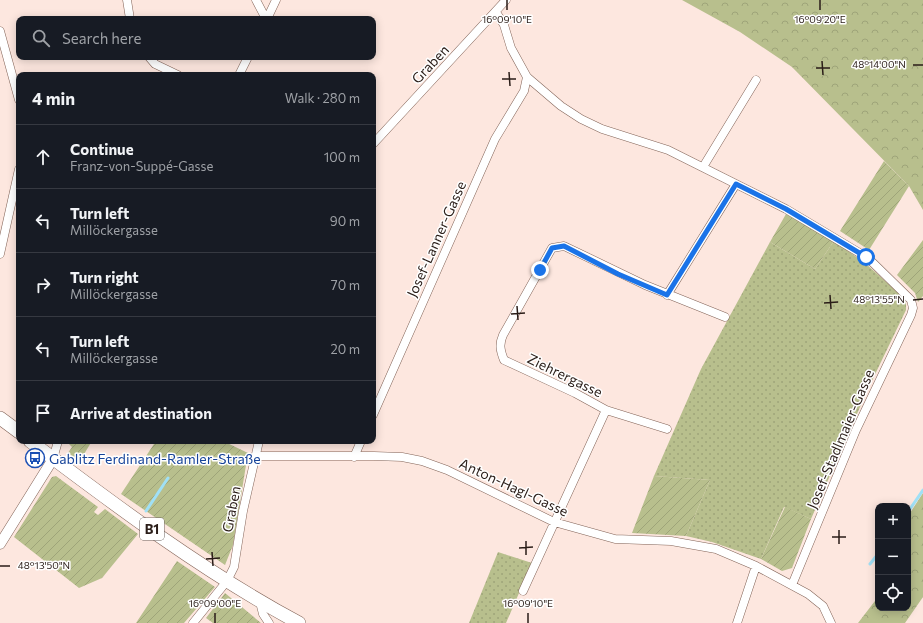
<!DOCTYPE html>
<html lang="en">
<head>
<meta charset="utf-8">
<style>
	:root { --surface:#171b24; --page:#20242c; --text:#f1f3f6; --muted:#9ea1a6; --line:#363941 }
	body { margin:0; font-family:Commissioner,sans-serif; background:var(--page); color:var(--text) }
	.controls { position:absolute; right:12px; bottom:12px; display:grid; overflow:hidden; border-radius:8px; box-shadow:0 2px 10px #0003 }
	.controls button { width:36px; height:36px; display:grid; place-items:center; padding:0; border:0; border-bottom:1px solid var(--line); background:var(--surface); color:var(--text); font:20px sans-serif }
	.stop { position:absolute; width:12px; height:12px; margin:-9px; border:3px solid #1a73e8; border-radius:50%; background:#fff }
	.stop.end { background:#1a73e8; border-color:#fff; box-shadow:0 1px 4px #0008 }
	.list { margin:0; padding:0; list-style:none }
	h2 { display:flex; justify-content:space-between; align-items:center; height:52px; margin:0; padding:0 16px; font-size:17px }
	h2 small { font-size:13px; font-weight:400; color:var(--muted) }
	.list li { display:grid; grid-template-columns:26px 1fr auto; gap:12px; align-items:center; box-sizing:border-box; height:64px; padding:0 16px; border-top:1px solid var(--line) }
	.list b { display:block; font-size:15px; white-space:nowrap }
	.list p { margin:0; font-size:13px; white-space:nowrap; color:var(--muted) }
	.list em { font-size:13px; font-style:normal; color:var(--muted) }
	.icon { flex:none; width:22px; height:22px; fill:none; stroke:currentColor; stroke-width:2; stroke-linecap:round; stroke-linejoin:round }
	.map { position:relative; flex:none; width:923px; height:623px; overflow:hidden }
	.search { position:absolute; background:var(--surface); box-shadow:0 2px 10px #0003; left:16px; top:16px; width:360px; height:44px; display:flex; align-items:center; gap:10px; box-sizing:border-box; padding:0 14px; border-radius:8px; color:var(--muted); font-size:15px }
	.panel { position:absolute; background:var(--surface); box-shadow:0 2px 10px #0003; left:16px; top:72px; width:360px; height:372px; border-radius:8px }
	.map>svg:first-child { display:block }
	.grass { fill:url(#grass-dots) }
	.forest { fill:url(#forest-crowns) }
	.garden { fill:url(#garden-furrows) }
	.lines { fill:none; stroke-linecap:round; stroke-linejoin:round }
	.stream { stroke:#a0e0f6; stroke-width:3 }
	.minor-casing { stroke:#836458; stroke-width:9 }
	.tertiary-casing { stroke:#836458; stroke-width:11 }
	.primary-casing { stroke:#836458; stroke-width:14 }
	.minor { stroke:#fff; stroke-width:8 }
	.tertiary { stroke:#fff; stroke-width:10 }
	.primary { stroke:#fff; stroke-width:13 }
	.route { stroke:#1a73e8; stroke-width:5 }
	.ticks { fill:none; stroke:#2a1d18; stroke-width:1.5 }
	.labels { text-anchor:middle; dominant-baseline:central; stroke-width:3; stroke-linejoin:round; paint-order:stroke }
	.shield { fill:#fff; stroke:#6a615d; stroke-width:1 }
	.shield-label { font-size:13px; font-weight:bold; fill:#2a1d18 }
	.street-label { font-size:14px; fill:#2a1d18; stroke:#fff }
	.transit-label { font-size:14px; fill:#164399; stroke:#fff; text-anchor:start }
	.ticks-label { font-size:10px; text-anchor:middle; fill:#2a1d18; stroke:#fff; stroke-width:3; stroke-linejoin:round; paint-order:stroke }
</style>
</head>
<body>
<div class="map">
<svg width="923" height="623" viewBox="0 0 923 623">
	<defs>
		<pattern id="grass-dots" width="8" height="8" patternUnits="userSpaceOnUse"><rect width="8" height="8" fill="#b8bf8d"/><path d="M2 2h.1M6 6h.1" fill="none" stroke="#9ea479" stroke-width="1.8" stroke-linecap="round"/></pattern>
		<pattern id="forest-crowns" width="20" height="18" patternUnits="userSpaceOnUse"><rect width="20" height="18" fill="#b8bf8d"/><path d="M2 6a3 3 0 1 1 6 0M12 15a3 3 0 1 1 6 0" fill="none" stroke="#9ea479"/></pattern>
		<pattern id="garden-furrows" width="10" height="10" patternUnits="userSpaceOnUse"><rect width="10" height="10" fill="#b8bf8d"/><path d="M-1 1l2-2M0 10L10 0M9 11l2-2" fill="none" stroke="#9ea479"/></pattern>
	</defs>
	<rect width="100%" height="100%" fill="#fde7df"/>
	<path class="grass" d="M834 241 865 263 901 295 906 304V310L867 391 811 519 784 507 761 559 712 542 686 536 710 480 654 476 701 369 770 242 815 269Z
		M498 552 532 563 506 623H469Z"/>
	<path class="forest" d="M682 0H923V210L909 186 792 67 740 32Z
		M923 493V597L905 623H858L878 597V608H908V516Z"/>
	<path class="garden" d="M884 161 909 186 869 250 840 231Z
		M786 214 834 241 815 269 770 242Z
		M923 240V296L918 302 915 293 897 275Z
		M66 441H92L78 464 71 459 72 456 68 453 72 447Z
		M156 441H223L248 453 233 545 225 565 121 494Z
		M56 476 98 507 94 512 98 515 105 509 138 534 102 578 79 588 14 537 52 477Z
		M654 476 710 480 686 536 632 533Z
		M785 507 811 519 792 568 782 571 761 559Z
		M177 561 215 587 184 623H136Z
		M225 593 261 623H213L206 618Z"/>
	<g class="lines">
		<path class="stream" d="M146 511 168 478
			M908 512 923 490
			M870 564 878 554"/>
		<g class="minor-casing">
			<path id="minor" d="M127 0 130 19
				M256 0 266 19
				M496 12 504 25 511 48 527 77 561 106 581 119 602 129 668 150 786 209 868 258 911 300 913 308 911 315 856 430 792 585
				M267 19 276 0
				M0 31 19 100
				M149 57 155 64 178 75
				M239 75 248 57
				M373 144 506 0
				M703 167 756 80
				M0 254 19 169
				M667 295 736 184
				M373 415 495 139 524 91 527 77
				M667 429 606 410 575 393 504 360C500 350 499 344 503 335L552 248 564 246 645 285 725 317
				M256 456H374L402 457 422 461 447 470 554 522 615 539 671 541 716 549 756 566 808 594 823 606 831 623
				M354 457 361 441
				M53 459 58 441
				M523 591 606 410
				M260 602 263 614 269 623
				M193 623 227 581 234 567 243 511 259 441
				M737 623 756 566"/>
		</g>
		<g class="tertiary-casing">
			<path id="tertiary" d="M0 544 53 459"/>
		</g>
		<g class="primary-casing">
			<path id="primary" d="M0 418 19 432
				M30 441C116 506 204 572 299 623"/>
		</g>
		<use href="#minor" class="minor"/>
		<use href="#tertiary" class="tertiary"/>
		<use href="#primary" class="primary"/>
	</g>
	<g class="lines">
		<path class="route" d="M540 270 552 248 564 246 618 274 667 295 736 184 786 209 866 257"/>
	</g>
	<path class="ticks" d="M507 0V10M820 0V10M822 61 823 75M913 65H923M816 68H830M509 72 510 86M502 79H516M830 295 831 309M913 300 923 299M824 303 838 302M517 306 518 320M511 314 525 313M839 530V544M832 537H846M526 541V555M519 548 533 547M212 552 213 566M206 559 220 558M0 566H10M215 613V623M528 613V623"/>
	<defs>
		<g id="bus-ring" transform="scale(1)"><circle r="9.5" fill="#fff" stroke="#1a4fb4" stroke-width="1.5"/><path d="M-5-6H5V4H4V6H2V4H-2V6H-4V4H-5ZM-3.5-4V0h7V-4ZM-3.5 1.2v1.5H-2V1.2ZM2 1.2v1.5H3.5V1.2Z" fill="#1a4fb4"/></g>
	</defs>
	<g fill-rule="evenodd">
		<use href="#bus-ring" x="35" y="458"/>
	</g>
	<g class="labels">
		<rect class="shield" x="140" y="518" width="24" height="22" rx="3"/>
		<g class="shield-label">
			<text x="152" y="529">B1</text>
		</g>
		<g class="street-label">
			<text transform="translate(430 64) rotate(-47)">Graben</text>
			<text transform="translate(436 239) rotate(-66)">Josef-Lanner-Gasse</text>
			<text transform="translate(565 375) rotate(26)">Ziehrergasse</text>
			<text transform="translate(840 439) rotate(-67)">Josef-Stadlmaier-Gasse</text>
			<text transform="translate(514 487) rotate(25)">Anton-Hagl-Gasse</text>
			<text transform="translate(231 509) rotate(-79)">Graben</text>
		</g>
		<g class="transit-label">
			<text x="49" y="458">Gablitz Ferdinand-Ramler-Straße</text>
		</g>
	</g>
	<g class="ticks-label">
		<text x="507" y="23">16°09'10"E</text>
		<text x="820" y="23">16°09'20"E</text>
		<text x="879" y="68">48°14'00"N</text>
		<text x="879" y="303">48°13'55"N</text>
		<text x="44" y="569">48°13'50"N</text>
		<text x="215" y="607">16°09'00"E</text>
		<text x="528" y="607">16°09'10"E</text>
	</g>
</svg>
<div class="controls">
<button>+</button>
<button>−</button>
<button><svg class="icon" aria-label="locate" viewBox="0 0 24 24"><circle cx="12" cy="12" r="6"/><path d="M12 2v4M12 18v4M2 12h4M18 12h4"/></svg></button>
</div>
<div class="stop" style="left:866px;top:257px"></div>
<div class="stop end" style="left:540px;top:270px"></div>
<div class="search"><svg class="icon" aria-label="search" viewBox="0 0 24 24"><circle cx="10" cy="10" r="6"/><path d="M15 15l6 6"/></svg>Search here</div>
<section class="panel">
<h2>4 min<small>Walk · 280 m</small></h2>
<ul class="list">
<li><svg class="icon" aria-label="ahead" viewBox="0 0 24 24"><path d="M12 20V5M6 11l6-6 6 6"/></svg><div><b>Continue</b><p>Franz-von-Suppé-Gasse</p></div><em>100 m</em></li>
<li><svg class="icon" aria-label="left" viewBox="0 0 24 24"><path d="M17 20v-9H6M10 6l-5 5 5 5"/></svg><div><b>Turn left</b><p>Millöckergasse</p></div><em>90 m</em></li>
<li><svg class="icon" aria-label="right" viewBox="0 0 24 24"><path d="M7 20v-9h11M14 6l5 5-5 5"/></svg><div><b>Turn right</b><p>Millöckergasse</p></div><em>70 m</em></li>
<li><svg class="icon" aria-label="left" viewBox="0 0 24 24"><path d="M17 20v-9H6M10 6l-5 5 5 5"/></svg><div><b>Turn left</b><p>Millöckergasse</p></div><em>20 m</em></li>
<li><svg class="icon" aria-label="arrive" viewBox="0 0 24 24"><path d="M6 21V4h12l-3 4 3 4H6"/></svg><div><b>Arrive at destination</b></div></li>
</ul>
</section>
</div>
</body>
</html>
